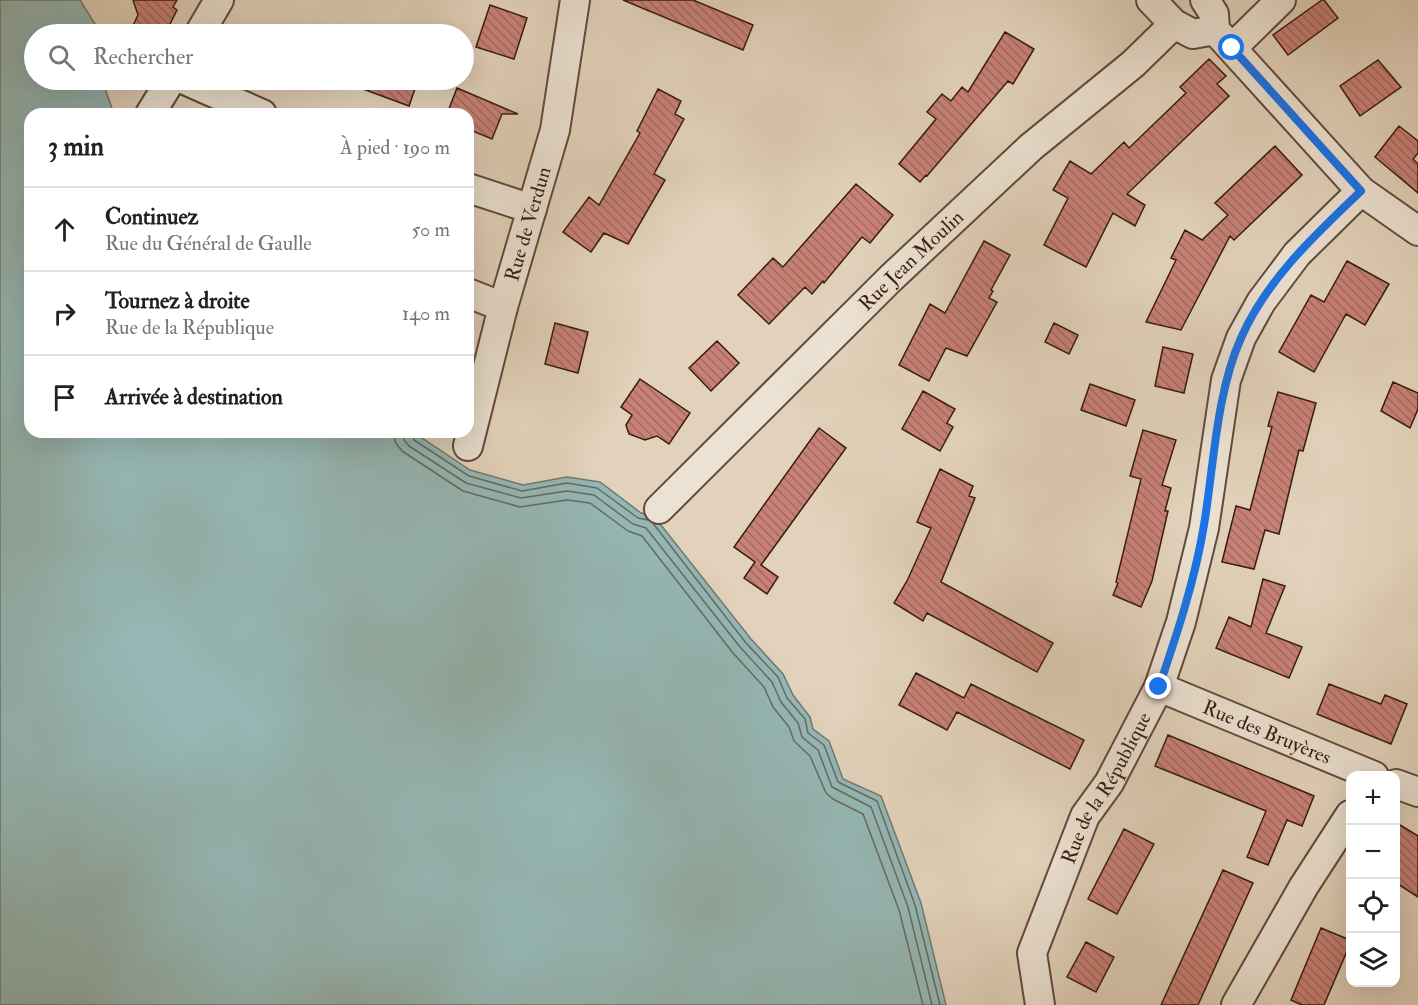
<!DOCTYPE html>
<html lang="fr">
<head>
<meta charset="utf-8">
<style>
	:root { --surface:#fff; --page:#f2f2f2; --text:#222; --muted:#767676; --line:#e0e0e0 }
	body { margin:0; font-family:"IM FELL Double Pica",serif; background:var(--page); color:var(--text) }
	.controls { position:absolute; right:18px; bottom:18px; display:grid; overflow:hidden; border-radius:12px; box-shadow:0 6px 24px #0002 }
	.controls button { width:54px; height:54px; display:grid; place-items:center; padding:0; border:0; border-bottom:2px solid var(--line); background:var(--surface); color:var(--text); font:30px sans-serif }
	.stop { position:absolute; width:18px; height:18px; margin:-14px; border:4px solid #1a73e8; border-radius:50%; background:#fff }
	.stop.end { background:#1a73e8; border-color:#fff; box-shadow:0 2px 6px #0008 }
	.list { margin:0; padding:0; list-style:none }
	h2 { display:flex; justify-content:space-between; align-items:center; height:78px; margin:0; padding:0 24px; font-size:26px }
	h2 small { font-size:20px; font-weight:400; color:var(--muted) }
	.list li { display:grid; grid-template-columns:39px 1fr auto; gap:18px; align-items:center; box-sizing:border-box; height:84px; padding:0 24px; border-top:2px solid var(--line) }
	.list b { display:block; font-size:22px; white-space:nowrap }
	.list p { margin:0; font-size:20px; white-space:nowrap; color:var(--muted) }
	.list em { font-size:20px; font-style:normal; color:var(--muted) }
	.icon { flex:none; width:33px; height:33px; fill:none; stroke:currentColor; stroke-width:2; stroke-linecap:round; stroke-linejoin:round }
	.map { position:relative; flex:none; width:1418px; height:1005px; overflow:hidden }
	.search { position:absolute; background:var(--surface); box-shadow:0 6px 24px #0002; left:24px; top:24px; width:450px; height:66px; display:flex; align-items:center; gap:15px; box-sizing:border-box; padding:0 21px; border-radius:33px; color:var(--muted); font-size:22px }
	.panel { position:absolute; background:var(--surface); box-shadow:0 6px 24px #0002; left:24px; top:108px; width:450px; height:330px; border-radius:18px }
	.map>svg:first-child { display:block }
	.water { fill:#95b7b4; stroke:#707973; stroke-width:1.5 }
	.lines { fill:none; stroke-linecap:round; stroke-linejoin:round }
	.shore { stroke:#666962; stroke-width:1.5 }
	.building { fill:url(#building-back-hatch); stroke:#381b11; stroke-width:1.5 }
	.street-casing { stroke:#62493c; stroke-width:32 }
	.street { stroke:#ece2d3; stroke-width:28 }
	.route { stroke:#1a73e8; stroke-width:8 }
	.labels { text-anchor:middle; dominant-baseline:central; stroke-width:5; stroke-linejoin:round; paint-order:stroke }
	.street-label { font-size:20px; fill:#381b11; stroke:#ece2d3 }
</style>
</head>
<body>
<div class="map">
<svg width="1418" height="1005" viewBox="0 0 1418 1005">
	<defs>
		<pattern id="building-back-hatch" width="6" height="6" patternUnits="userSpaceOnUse" patternTransform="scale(1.5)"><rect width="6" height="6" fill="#c88176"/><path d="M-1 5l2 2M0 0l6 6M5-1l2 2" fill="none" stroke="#a3695f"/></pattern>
	</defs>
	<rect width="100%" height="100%" fill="#e2d2bb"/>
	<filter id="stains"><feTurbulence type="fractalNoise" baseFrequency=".00333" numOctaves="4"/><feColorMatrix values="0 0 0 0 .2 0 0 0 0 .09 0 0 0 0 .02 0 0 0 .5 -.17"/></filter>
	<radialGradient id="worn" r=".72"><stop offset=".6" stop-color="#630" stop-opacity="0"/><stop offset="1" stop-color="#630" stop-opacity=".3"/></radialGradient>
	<path class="water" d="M0 0H80L95 24 91 34H34V80H102L114 114H30V432H413L470 470 523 485 567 477 600 482 641 513 653 515 751 639 783 674 793 695 810 717 813 729 829 741 843 779 881 796 921 903 946 1005H0Z"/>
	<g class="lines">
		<path class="shore" d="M394 432 395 442 402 451 463 491 520 507 567 500 590 503 628 531 642 536 733 653 764 687 773 707 789 727 794 741 810 756 826 793 833 799 863 814 899 910 923 1005
			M403 432 404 440 409 446 466 483 521 498 567 491 594 495 633 524 646 528 740 647 772 682 781 702 798 723 802 737 818 750 832 787 871 807 908 907 932 1005
			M411 432 414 440 469 476 522 491 567 483 597 488 638 518 648 520
			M652 522 746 643 778 677 787 698 805 719 808 733 824 745 838 782 877 801 915 905 940 1005"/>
	</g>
	<path class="building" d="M133 0H177L173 7 177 10 165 34H129L138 15Z
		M623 0H693L753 25 743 50Z
		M1322 0H1324L1338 18 1288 55 1273 35Z
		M490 5 527 18 514 59 476 47Z
		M1005 32 1034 49 1013 84 1008 81 927 176 926 175 920 182 899 164 936 119 927 112 942 94 951 101 962 87 968 92Z
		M1209 59 1226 76 1217 84 1229 96 1127 194 1145 205 1135 226 1113 213 1086 267 1044 245 1068 198 1053 190 1070 161 1091 174 1124 142 1129 148 1186 93 1180 87Z
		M1378 60 1401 87 1360 116 1340 86Z
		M344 80H418L409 106 344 82Z
		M457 88 518 114H502L492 139 468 129V114H447Z
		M658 89 681 101 675 114 684 119 654 174 665 180 628 244 604 233 591 252 563 232 589 197 599 205 640 133 637 131Z
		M1399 126 1418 141V153L1413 159 1418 164V193L1375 157Z
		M1275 146 1302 175 1234 240 1230 236 1181 330 1146 322 1176 260 1171 258 1185 230 1202 240 1228 215 1215 203Z
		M856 184 893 215 870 243 862 237 824 283 823 281 812 294 805 287 769 324 738 295 773 258 783 267Z
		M984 241 1010 255 991 290 993 291 989 298 997 302 967 356 946 348 929 381 899 365 930 304 945 313Z
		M1347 261 1389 284 1365 325 1346 314 1314 372 1279 352 1311 295 1324 302Z
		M555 323 588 332 578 373 545 364Z
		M1054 323 1078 335 1069 354 1045 342Z
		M717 341 739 363 711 391 689 368Z
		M1163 347 1193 354 1184 393 1155 386Z
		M640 379 690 413 669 444 657 436 645 440 629 434 626 425 632 415 621 407Z
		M1393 382 1418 393V409L1410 428 1381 411Z
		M1090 384 1135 400 1126 426 1081 410Z
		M923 391 955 409 947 423 953 427 940 451 902 429Z
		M1278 392 1316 403 1303 451 1299 450 1279 534 1265 530 1254 569 1222 562 1236 506 1250 510 1272 427 1268 426Z
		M819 428 846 448 761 565 778 577 767 594 744 578 755 562 734 547Z
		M1143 430 1176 440 1162 485 1171 488 1165 511H1168L1152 581 1141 607 1113 595 1118 583 1116 582 1141 479 1130 476Z
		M940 469 973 486 969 496 975 498 941 582 1053 643 1037 672 927 613 923 621 894 603 907 581 931 528 917 522Z
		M1263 579 1285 586 1266 633 1302 647 1289 678 1216 648 1229 617 1251 627Z
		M916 673 964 698 971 684 1084 740 1070 769 957 712 947 730 899 705Z
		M1329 684 1381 704 1385 695 1407 704 1391 744 1317 714Z
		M1168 735 1314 796 1302 826 1287 820 1268 865 1247 857 1266 811 1155 766Z
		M1395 822 1418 836V897L1395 882Z
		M1124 829 1154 844 1117 914 1088 899Z
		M1223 870 1253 883 1198 1005H1161Z
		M1321 928 1350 940V944L1324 1005H1302L1291 1000Z
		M1086 942 1114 957 1096 992 1067 977Z"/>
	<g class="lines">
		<g class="street-casing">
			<g id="street">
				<path d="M1151 0 1174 24 1193 34 1215 30"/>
				<path d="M1205 0 1214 14 1215 30 1361 191 1418 231"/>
				<path d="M199 34 219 0"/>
				<path d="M1232 48 1281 0"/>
				<path d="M185 80 262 114"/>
				<path d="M150 114 171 80"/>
				<path d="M468 188 532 209"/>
				<path d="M468 293 503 307"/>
				<path id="s1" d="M468 446 503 307 555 130 575 0"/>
				<path id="s2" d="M659 509 891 278 1031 147 1133 64 1174 24"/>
				<path id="s3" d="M1159 687 1374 776"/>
				<path d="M1396 784 1418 792"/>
				<path id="s4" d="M1040 1005 1032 953 1085 816 1109 783 1159 687 1181 622 1204 528 1226 380 1241 338 1261 302 1297 254 1361 191"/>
				<path d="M1236 1005 1304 886 1350 815"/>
			</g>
		</g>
		<use href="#street" class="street"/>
	</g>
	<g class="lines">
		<path class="route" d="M1159 687C1177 634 1195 580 1204 525 1214 465 1216 394 1241 338 1267 279 1315 235 1361 191L1232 48"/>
	</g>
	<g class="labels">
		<g class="street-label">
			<text stroke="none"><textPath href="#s1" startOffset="230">Rue de Verdun</textPath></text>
			<text stroke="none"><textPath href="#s2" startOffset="354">Rue Jean Moulin</textPath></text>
			<text stroke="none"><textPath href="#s3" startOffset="117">Rue des Bruyères</textPath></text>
			<text stroke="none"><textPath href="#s4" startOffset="234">Rue de la République</textPath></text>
		</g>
	</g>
	<rect width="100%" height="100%" filter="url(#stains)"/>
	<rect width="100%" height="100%" fill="url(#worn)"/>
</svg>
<div class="controls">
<button>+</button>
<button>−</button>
<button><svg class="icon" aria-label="locate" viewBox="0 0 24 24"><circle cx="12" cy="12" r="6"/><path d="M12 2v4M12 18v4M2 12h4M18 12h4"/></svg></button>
<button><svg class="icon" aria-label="layers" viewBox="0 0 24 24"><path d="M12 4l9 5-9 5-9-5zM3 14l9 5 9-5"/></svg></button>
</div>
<div class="stop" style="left:1232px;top:48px"></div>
<div class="stop end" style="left:1159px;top:687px"></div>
<div class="search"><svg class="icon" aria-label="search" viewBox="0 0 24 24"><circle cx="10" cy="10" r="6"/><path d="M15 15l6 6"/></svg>Rechercher</div>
<section class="panel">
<h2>3 min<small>À pied · 190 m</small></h2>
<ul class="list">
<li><svg class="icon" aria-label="ahead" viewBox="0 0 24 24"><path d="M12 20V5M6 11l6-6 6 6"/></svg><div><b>Continuez</b><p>Rue du Général de Gaulle</p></div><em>50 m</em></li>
<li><svg class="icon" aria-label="right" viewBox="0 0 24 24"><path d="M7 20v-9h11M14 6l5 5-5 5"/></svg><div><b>Tournez à droite</b><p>Rue de la République</p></div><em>140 m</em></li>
<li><svg class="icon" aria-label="arrive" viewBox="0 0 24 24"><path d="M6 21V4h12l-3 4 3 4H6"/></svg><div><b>Arrivée à destination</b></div></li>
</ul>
</section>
</div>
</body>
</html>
